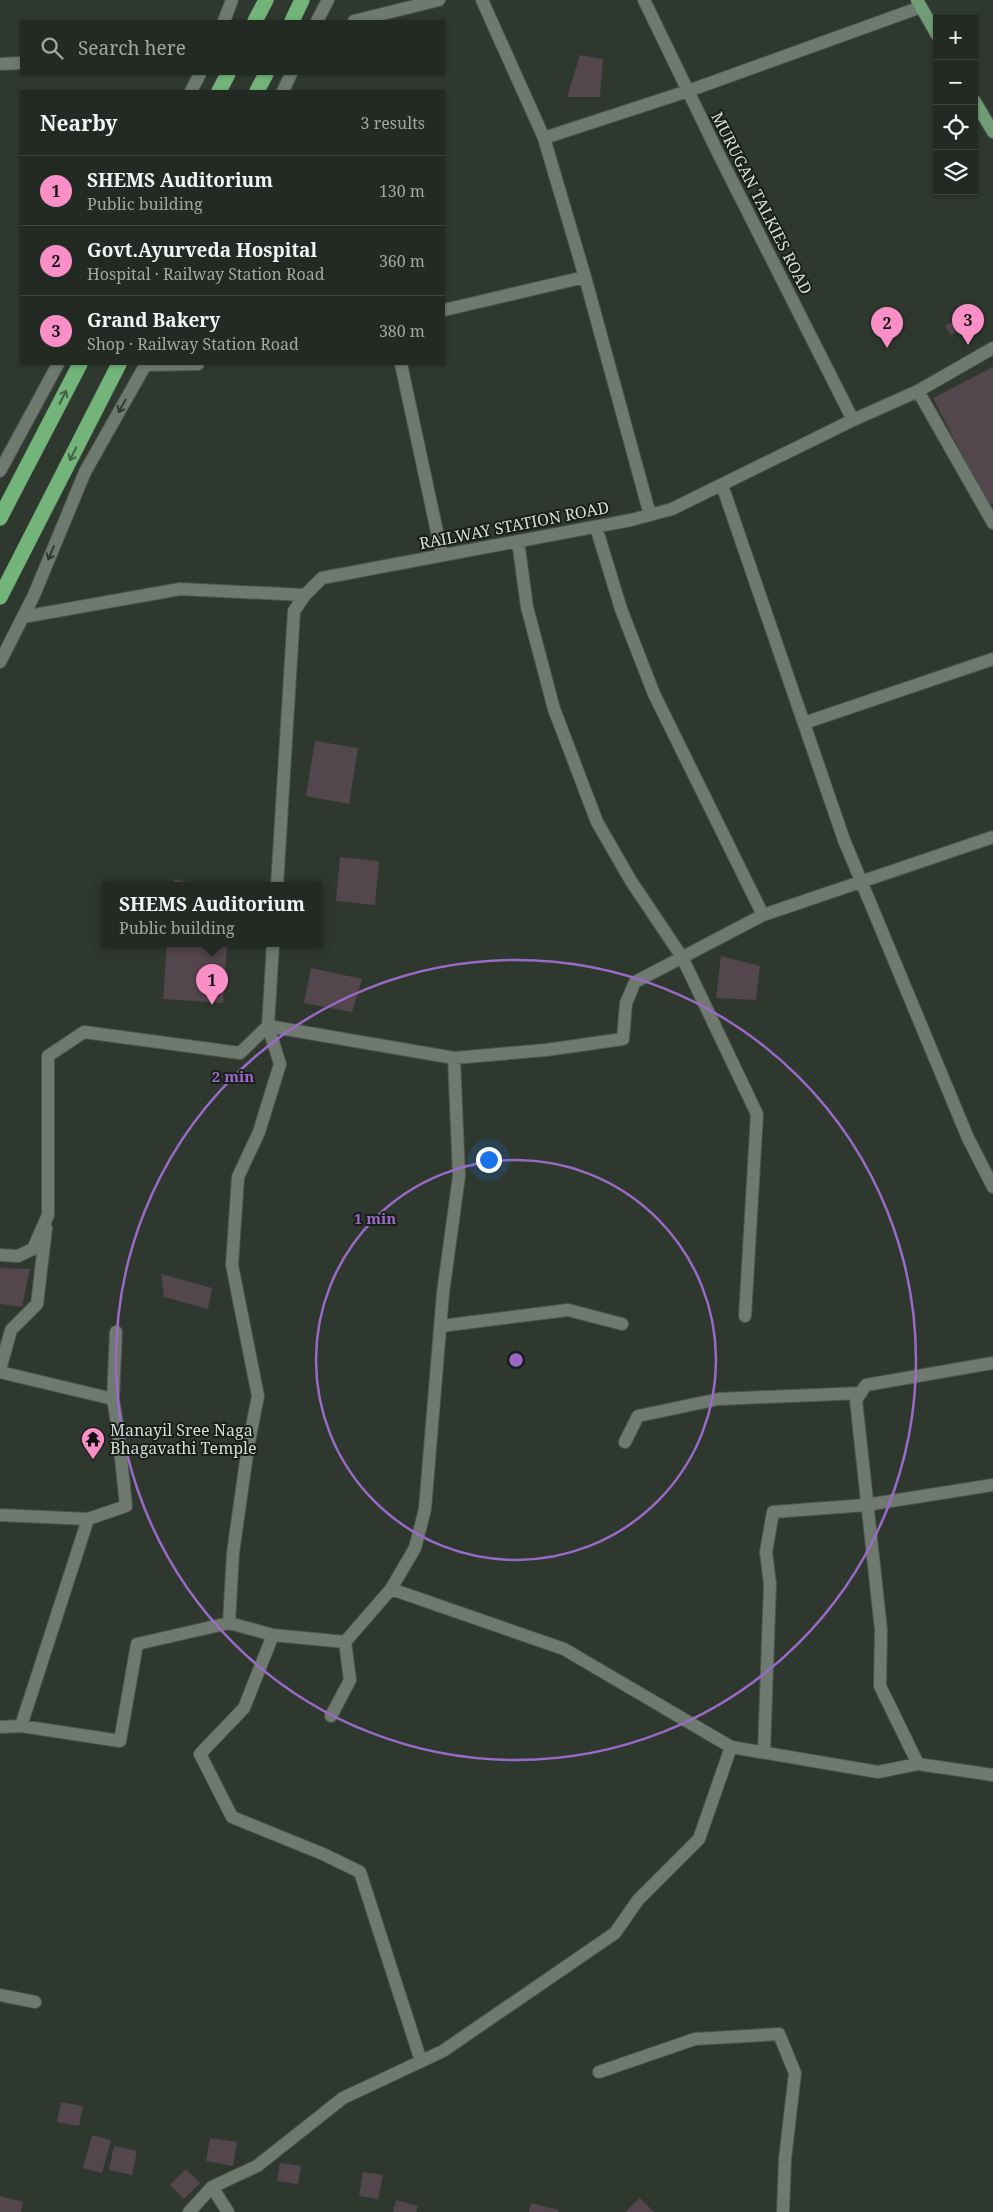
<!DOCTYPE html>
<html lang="en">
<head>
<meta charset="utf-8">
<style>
	:root { --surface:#222a23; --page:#2a322b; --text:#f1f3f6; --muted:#a2a7a6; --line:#3f4641; --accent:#fa8fc7 }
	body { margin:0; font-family:"Noto Serif",serif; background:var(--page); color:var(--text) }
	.controls { position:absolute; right:15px; top:15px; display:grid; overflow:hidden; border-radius:0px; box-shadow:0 1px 4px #0004 }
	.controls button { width:45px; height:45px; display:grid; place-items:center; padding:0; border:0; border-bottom:1px solid var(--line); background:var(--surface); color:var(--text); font:25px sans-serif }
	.you { position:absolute; left:488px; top:1159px; width:18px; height:18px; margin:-12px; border:4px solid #fff; border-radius:50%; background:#1a73e8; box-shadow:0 0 0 8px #1a73e833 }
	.badge { display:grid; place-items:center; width:32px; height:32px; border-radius:50%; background:var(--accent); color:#111; font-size:16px; font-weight:700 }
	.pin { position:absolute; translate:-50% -41px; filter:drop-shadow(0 1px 2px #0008) }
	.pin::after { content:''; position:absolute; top:26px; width:18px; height:15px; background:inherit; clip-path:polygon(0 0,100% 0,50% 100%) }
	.popup { position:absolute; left:102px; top:882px; width:220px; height:65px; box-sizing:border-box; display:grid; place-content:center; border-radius:0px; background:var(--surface); filter:drop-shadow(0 1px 4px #0005); font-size:16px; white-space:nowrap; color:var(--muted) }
	.popup b { font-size:19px; color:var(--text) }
	.popup::after { content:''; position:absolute; left:50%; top:100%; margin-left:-10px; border:10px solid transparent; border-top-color:var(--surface) }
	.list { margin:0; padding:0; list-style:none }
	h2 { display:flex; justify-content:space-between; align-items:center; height:65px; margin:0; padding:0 20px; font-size:21px }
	h2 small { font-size:16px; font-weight:400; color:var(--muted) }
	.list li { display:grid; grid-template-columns:32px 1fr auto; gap:15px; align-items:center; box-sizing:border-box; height:70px; padding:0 20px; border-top:1px solid var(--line) }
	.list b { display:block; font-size:19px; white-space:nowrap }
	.list p { margin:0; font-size:16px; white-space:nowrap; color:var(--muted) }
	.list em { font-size:16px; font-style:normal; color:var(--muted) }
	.icon { flex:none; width:28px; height:28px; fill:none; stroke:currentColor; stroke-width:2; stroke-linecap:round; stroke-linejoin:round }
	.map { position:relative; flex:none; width:993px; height:2212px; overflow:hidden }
	.search { position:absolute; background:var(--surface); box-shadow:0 1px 4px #0004; left:20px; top:20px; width:425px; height:55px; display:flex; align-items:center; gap:12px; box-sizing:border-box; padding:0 18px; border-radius:0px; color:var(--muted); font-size:19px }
	.panel { position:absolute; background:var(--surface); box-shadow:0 1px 4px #0004; left:20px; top:90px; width:425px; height:275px; border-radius:0px }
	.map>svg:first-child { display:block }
	.building { fill:#53464c }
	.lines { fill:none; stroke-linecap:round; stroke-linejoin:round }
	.minor-casing { stroke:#4c554c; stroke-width:14 }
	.major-casing { stroke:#4c554c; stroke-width:14 }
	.highway-casing { stroke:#4c554c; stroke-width:16 }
	.minor { stroke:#6e7a6f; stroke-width:12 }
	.major { stroke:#709d75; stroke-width:12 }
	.highway { stroke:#72b479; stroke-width:15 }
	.oneway { stroke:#426245 }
	.oneway2 { stroke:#333a34 }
	.ring { fill:none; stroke:#9b6ac7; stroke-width:2.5 }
	.labels { text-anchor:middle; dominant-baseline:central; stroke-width:4; stroke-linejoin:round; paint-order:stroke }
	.street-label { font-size:16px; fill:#d6dcd6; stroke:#1a1e1a }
	.poi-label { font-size:16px; fill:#d6dcd6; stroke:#1a1e1a; text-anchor:start }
	.centre { fill:#9b6ac7; stroke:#1a1e1a; stroke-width:2.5 }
	.ring-label { font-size:15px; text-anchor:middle; font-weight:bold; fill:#9b6ac7; stroke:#1a1e1a; stroke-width:4; stroke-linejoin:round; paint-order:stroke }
</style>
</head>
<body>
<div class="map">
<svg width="993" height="2212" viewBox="0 0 993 2212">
	<rect width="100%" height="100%" fill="#2e382f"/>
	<path class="building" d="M580 55 603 59 600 97H567Z
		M954 321 959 330 951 335 945 326Z
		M993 367V503L988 505 933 398Z
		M315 741 358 748 349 804 306 796Z
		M340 857 379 861 375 905 336 901Z
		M174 879 204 885V886H173Z
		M167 944 227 946 223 1003 163 999Z
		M721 956 760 966 756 1000 716 998Z
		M311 968 362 979 352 1012 304 1003Z
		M0 1268 30 1269 22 1307 0 1304Z
		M161 1274 212 1288 208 1309 164 1297Z
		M61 2102 83 2106 79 2126 57 2122Z
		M92 2135 111 2140 102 2173 83 2168Z
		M210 2138 237 2142 233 2166 206 2161Z
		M114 2146 137 2151 132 2175 109 2170Z
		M280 2163 301 2166 298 2184 277 2181Z
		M186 2169 200 2183 184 2199 170 2185Z
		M363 2172 383 2175 378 2199 359 2196Z
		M0 2196 23 2202 21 2212H0Z
		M640 2198 654 2212H625Z
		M396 2200 418 2206 416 2212H393Z
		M531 2203 558 2210V2212H529Z"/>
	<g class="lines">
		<g class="minor-casing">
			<path id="minor" d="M482 0 544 138 585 277 650 515
				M644 0 719 155 853 420
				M224 21 232 0
				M317 21 328 0
				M354 21 439 0
				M0 64 21 63
				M191 91 200 74
				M283 91 291 74
				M544 138 688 91 921 7
				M444 310 585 277
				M401 364 442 555
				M145 365 198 364
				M918 391 993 523
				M0 471 58 364
				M722 485 844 840 968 1138 993 1187
				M596 527 621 609 654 694 763 915
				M518 541 527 607 554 709 597 822 631 881 682 957 757 1114 745 1316
				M23 617 180 589 305 595
				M0 662 34 595 85 472 146 364
				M804 723 993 659
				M993 837 763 915 635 982 626 1003 623 1039 546 1050 454 1058 268 1026 280 1064 259 1132 238 1177 232 1265 258 1396 248 1447 233 1553 229 1623 273 1635 345 1642 391 1589 564 1649 731 1747 878 1772 918 1764 993 1775
				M277 886 294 611 305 595 322 578 631 520 672 509 853 420 918 391 993 348
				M0 1255 18 1256 33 1249 48 1215V1056L84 1032 240 1053 268 1026 273 944
				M441 1326 568 1310 622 1324
				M0 1370 11 1330 37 1304 46 1228
				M0 1372 113 1399
				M625 1442 638 1416 719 1399 861 1393
				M0 1515 88 1519 126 1506 118 1429 113 1399 116 1332
				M391 1589 415 1548 425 1509 443 1293 459 1176 454 1058
				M273 1635 244 1708 200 1754 232 1817 323 1854 360 1872 421 2061
				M331 1716 350 1680 345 1642
				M21 1726 88 1519
				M0 1727 21 1726 120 1741 137 1644 229 1623
				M764 1752 770 1584 766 1552 773 1512 866 1505 993 1485
				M918 1764 880 1686 881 1630 856 1400 866 1385 993 1363
				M0 1995 35 2002
				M599 2072 695 2039 779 2034 795 2073 785 2159 783 2212
				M212 2187 228 2212
				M189 2212 212 2187 257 2166 343 2098 443 2051 615 1933 638 1900 699 1839 731 1747"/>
		</g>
		<g class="major-casing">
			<path id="major" d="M917 0 937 35
				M974 100 993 132"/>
		</g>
		<g class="highway-casing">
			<path id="highway" d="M255 21 266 0
				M292 21 302 0
				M219 91 228 74
				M257 91 266 74
				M0 518 80 364
				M0 597 119 364"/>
		</g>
		<use href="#minor" class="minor"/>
		<use href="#major" class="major"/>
		<use href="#highway" class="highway"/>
	</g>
	<defs><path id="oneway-shaft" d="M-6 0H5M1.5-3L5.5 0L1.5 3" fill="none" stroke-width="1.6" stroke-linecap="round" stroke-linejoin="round" transform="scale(1.25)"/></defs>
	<g class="oneway">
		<use href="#oneway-shaft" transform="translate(63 397) rotate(-63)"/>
		<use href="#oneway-shaft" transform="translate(73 454) rotate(117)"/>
	</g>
	<g class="oneway2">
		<use href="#oneway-shaft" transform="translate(122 406) rotate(119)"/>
		<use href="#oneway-shaft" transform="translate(51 553) rotate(113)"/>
	</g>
	<g class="ring">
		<circle cx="516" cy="1360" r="200"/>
		<circle cx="516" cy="1360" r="400"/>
	</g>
	<defs>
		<g id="temple-pin" transform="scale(1.25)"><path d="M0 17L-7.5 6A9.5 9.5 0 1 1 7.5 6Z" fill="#fa8fc7" stroke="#1a1e1a"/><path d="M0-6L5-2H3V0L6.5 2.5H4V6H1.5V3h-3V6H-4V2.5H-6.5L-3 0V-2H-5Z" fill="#111"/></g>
	</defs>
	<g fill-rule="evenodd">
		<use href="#temple-pin" x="93" y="1439"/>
	</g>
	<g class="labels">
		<g class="street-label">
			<text transform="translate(762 203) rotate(63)">MURUGAN TALKIES ROAD</text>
			<text transform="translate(514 525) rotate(-11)">RAILWAY STATION ROAD</text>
		</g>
		<g class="poi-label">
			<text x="110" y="1430">Manayil Sree Naga<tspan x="110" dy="18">Bhagavathi Temple</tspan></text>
		</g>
	</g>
	<circle cx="516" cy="1360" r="8" class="centre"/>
	<g class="ring-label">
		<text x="233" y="1082">2 min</text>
		<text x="375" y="1224">1 min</text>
	</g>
</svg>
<div class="controls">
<button>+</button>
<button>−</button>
<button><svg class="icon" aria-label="locate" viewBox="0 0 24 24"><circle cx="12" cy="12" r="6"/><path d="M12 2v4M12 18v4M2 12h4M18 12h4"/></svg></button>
<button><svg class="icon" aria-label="layers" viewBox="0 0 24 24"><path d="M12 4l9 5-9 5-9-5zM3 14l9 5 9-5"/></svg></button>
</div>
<div class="you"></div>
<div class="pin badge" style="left:212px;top:1005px">1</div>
<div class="popup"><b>SHEMS Auditorium</b>Public building</div>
<div class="pin badge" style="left:887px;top:348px">2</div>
<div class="pin badge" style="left:968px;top:345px">3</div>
<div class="search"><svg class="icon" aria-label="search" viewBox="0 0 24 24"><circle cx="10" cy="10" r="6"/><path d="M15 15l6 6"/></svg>Search here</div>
<section class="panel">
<h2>Nearby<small>3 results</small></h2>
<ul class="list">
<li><span class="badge">1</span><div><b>SHEMS Auditorium</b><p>Public building</p></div><em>130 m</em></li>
<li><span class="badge">2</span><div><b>Govt.Ayurveda Hospital</b><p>Hospital · Railway Station Road</p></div><em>360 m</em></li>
<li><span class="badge">3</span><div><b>Grand Bakery</b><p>Shop · Railway Station Road</p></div><em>380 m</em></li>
</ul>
</section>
</div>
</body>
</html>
